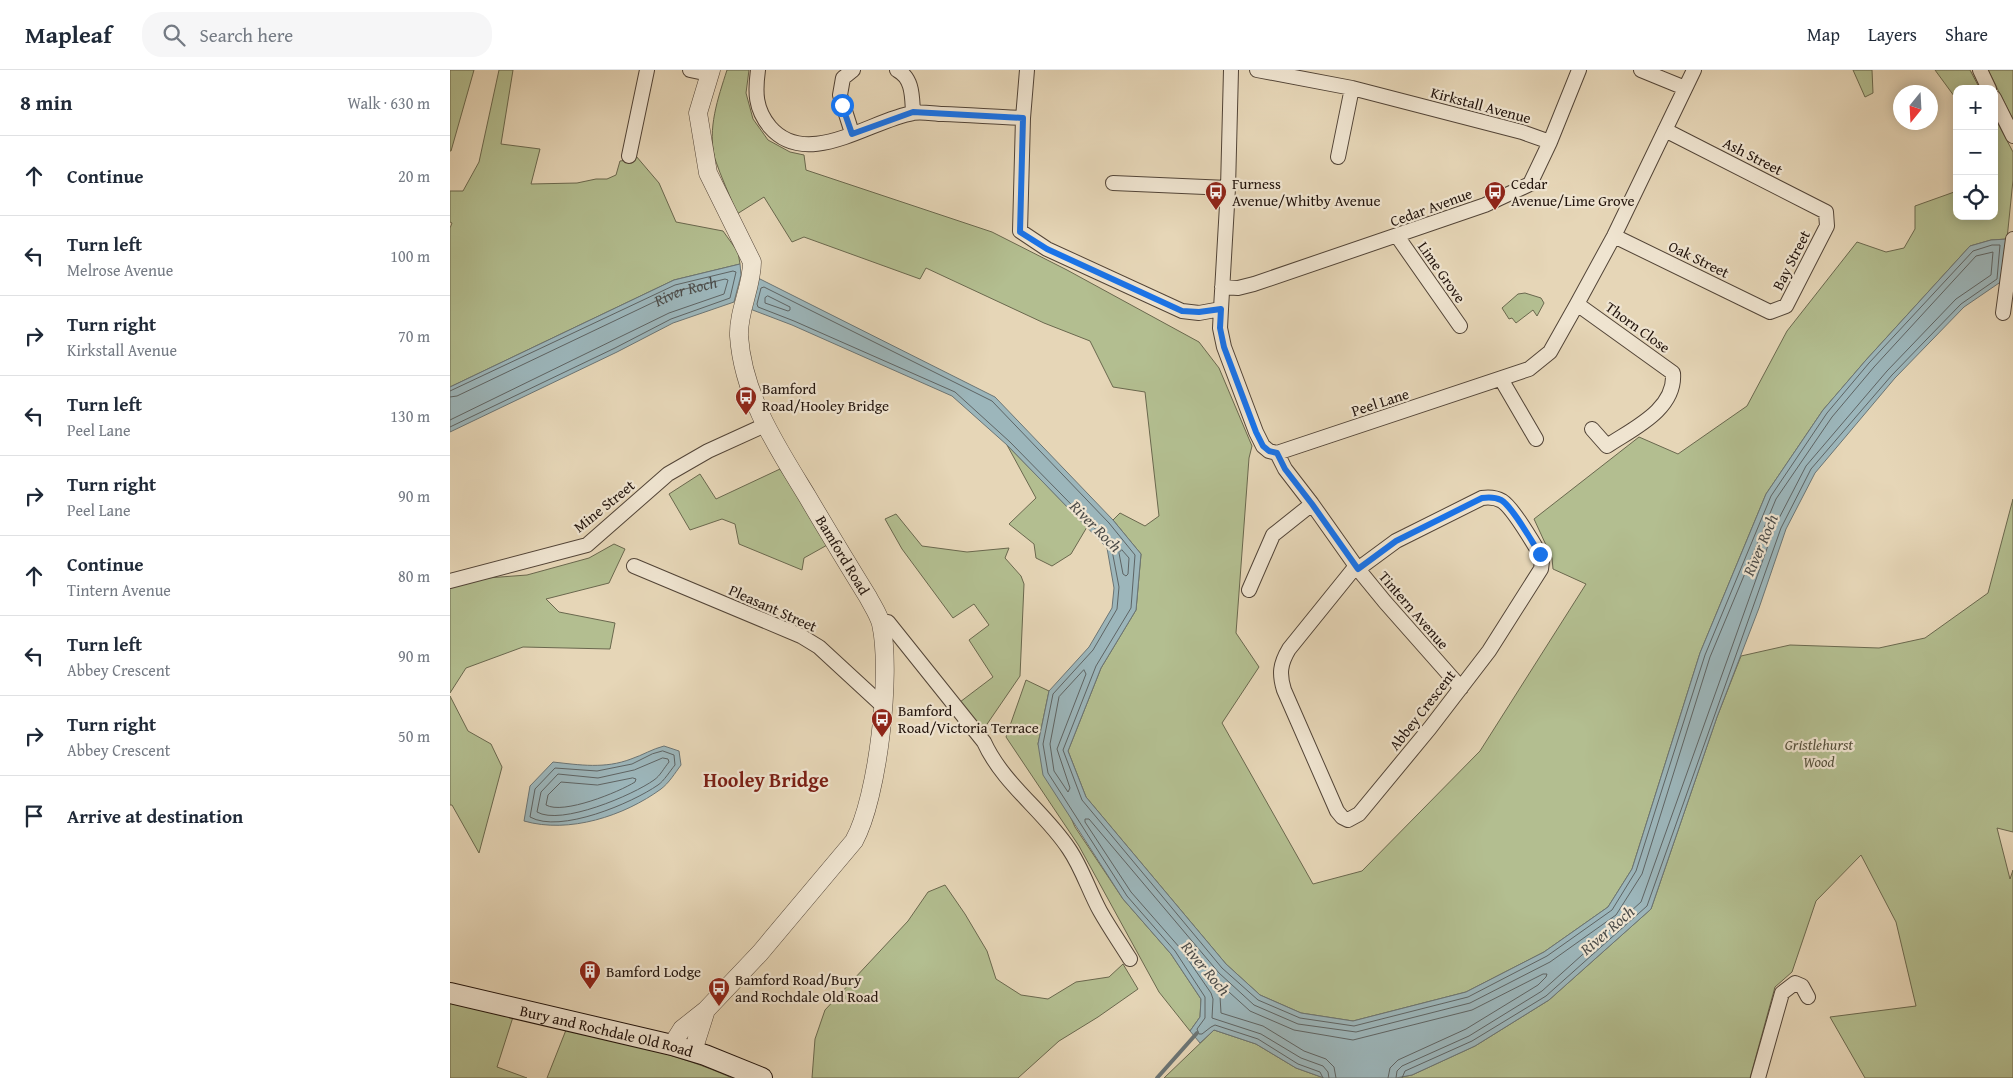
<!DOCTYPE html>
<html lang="en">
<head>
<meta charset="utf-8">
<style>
	:root { --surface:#fff; --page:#f6f6f7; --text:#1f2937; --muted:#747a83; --line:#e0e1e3 }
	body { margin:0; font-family:"Gentium Book Plus",serif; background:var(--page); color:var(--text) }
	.controls { position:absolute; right:15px; top:15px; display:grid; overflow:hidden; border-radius:10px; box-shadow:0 2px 12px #0003 }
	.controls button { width:45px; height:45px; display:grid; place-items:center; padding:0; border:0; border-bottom:1px solid var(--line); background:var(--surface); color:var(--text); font:25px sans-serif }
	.compass { position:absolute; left:1443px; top:15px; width:45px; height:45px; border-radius:50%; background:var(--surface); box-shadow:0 2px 12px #0003; rotate:198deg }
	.stop { position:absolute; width:15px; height:15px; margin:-11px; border:4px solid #1a73e8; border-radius:50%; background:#fff }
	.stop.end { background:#1a73e8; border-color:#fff; box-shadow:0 1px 5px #0008 }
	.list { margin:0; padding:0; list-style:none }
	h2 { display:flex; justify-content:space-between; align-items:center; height:65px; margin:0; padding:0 20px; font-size:21px }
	h2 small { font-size:16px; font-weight:400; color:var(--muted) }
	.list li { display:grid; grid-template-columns:32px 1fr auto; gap:15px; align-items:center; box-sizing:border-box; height:80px; padding:0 20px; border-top:1px solid var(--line) }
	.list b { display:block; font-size:19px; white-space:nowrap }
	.list p { margin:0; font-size:16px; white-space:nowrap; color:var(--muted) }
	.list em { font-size:16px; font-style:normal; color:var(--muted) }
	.icon { flex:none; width:28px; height:28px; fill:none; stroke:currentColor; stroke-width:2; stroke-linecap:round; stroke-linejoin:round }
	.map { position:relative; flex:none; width:1563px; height:1008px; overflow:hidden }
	header { display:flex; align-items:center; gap:30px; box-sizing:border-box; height:70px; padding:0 25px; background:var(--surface); border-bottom:1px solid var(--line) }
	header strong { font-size:24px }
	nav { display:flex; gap:28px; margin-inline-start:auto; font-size:18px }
	.search { width:350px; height:45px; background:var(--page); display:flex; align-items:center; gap:12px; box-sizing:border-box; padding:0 18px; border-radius:20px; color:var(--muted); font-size:19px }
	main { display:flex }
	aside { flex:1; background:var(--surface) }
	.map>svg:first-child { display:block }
	.green { fill:#b3be90; stroke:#6a684e }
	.water { fill:#9cb6bb; stroke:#6b7575 }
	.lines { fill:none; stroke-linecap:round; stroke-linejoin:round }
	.shore { stroke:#5e6464; stroke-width:1 }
	.stream { stroke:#6b7575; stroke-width:4 }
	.minor-casing { stroke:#524437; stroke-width:16 }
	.tertiary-casing { stroke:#524437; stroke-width:19 }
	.secondary-casing { stroke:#21130c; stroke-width:22 }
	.minor { stroke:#efe4d0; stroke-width:14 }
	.tertiary { stroke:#efe4d0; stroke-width:18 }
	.secondary { stroke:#efe4d0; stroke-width:20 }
	.route { stroke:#1a73e8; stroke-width:6 }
	.labels { text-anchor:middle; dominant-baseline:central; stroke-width:4.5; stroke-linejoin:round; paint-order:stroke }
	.street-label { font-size:15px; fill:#21130c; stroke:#efe4d0 }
	.poi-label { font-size:15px; fill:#21130c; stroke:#efe4d0; text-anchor:start }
	.park-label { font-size:15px; font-style:italic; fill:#544f3a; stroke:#efe4d0 }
	.water-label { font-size:16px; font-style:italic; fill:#4c4c49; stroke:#efe4d0 }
	.district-label { font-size:20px; font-weight:bold; fill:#7a1f14; stroke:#efe4d0 }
</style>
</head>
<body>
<header>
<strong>Mapleaf</strong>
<div class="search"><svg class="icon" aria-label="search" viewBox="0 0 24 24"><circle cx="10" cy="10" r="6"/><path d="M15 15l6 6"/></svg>Search here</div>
<nav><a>Map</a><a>Layers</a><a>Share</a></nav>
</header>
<main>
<aside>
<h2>8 min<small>Walk · 630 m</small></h2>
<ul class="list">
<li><svg class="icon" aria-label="ahead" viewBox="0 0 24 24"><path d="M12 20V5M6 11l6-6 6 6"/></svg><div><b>Continue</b></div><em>20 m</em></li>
<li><svg class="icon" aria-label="left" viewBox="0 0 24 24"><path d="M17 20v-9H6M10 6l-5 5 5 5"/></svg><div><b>Turn left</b><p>Melrose Avenue</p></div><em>100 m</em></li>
<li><svg class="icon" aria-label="right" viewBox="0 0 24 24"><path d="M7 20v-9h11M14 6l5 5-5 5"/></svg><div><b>Turn right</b><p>Kirkstall Avenue</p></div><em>70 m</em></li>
<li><svg class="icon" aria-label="left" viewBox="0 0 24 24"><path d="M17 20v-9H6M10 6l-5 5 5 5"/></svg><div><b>Turn left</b><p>Peel Lane</p></div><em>130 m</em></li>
<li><svg class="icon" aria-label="right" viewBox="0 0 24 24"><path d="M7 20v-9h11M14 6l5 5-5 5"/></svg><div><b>Turn right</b><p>Peel Lane</p></div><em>90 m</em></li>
<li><svg class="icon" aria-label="ahead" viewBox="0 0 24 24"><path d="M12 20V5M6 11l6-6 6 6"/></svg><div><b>Continue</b><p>Tintern Avenue</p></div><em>80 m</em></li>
<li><svg class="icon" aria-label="left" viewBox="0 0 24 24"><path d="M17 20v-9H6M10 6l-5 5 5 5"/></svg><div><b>Turn left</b><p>Abbey Crescent</p></div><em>90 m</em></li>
<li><svg class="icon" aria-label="right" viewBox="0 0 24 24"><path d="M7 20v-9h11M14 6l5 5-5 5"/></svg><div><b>Turn right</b><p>Abbey Crescent</p></div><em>50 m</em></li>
<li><svg class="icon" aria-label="arrive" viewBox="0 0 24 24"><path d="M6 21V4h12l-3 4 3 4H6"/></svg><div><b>Arrive at destination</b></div></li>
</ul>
</aside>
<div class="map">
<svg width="1563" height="1008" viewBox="0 0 1563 1008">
	<rect width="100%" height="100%" fill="#e6d6b7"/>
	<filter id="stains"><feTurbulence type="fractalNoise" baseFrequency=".004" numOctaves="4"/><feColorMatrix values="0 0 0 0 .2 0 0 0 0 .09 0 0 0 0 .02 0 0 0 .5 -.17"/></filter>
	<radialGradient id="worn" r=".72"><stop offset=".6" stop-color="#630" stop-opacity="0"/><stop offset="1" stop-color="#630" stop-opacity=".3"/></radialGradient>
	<path class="green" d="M0 0H24L1 81H0Z
		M49 0H63L51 74 90 79 81 114 127 113 146 109H157L166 105 170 91 180 90 186 86 209 113 226 152 273 161 288 182 290 194 224 210 0 317V158L2 153 0 152V121H13L29 92Z
		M277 0H299L296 23 303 49 318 70 340 82 354 85 356 100 542 162 617 200 749 272 769 298 802 376 799 388 786 563 809 597 772 653 863 814 912 801 1030 681 1136 514 1103 499 1102 488 1084 449 1189 367 1228 384 1297 336 1337 261 1407 172 1436 182 1454 178 1465 159V136L1507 121V146H1544V46L1563 82V110L1557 169 1541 170 1520 176 1416 290 1373 340 1316 424 1250 583 1182 799 1158 837 1094 882 1016 922 903 951 851 943 810 925 776 894 636 727 618 681 651 598 686 540 691 484 663 450 670 443 695 456 709 446 695 322 663 317 640 271 594 253 476 198 470 209 354 167 342 172 314 127 287 144C280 126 271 107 265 89 257 59 268 28 277 0Z
		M1403 0H1422L1423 23 1415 27Z
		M1485 0H1520L1530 19H1507V30Z
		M1538 0H1563V50Z
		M1075 223 1091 228 1094 233 1087 246 1083 240 1066 253 1062 248 1059 249 1052 238 1068 224Z
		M557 375 637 457 621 484 602 496 586 488 584 474 559 454 586 428Z
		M330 399 379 474 354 488 352 500 289 474 285 454 272 449 240 460 219 424 250 404 266 429Z
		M1563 429V762L1547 758 1560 809 1563 800V1008H1415L1380 947 1466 936 1446 852 1411 785 1366 831 1342 902 1325 917 1300 1008H946L962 1005 1025 976 1099 930 1201 839 1267 647 1291 586 1340 575 1429 578 1475 568 1538 523Z
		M446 444 472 476 517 482 559 478 555 488 571 506 574 514 570 606 533 660 510 632 543 607 519 570 539 555 524 534 503 548 452 479 435 449Z
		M164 474 175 479 159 513 96 529 109 542 165 553 160 579 73 577 16 598 0 623V516L24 509 77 505 139 488Z
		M576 610 599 621 588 674 625 757 673 829 721 884 751 929 750 947 740 961 709 922 629 776 556 667Z
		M0 626 18 661 41 674 52 697 29 783 2 735H0Z
		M495 815 515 844 537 881 546 909 571 925 598 929 626 912 659 907 673 894 688 919 648 947 609 971 568 1008H362L365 969 375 940 458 851 478 822Z
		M0 933 63 947 47 997 77 1008H0Z
		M116 960C172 972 229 984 282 1008H97Z
		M764 960 806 974 846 998 874 1008H714Z"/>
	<path class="water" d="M1557 169 1552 211 1514 237 1445 308 1365 403 1336 459 1309 538 1267 647 1201 839 1099 930 1025 976 962 1005 946 1008H874L846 998 806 974 764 960 750 973 740 961 750 947 751 929 721 884 673 829 593 705 588 674 599 621 639 577 662 538 664 518 657 478 557 375 502 326 342 255 300 239 308 208 545 327 663 450 691 484 686 540 651 598 618 681 636 727 776 894 810 925 851 943 903 951 1016 922 1094 882 1158 837 1182 799 1250 583 1316 424 1373 340 1416 290 1520 176 1541 170Z
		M290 194 291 205 284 232 223 253 167 282 0 362V317L224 210Z
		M214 676 229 681 231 695C225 703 219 713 211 719 174 746 119 764 74 751L80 716 103 692C130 695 155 699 181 689 193 685 202 679 214 676Z"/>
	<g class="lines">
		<g class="shore">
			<path d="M318 226 340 237V240L338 241 315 233V228Z"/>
			<path d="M0 321 225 215 283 201 286 202 280 228 221 249 165 278 0 357"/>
			<path id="s1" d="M0 327 7 326 227 221 275 209 278 210 274 224 219 243 0 350"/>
			<path d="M672 480 679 488 678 504 676 506 673 504 669 483Z"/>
			<path d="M634 600 636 604 607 679 620 718 618 722 604 701 600 674 609 627Z"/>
			<path d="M213 681 224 685 225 695C220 701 214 711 208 715 182 733 110 764 80 747L85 719 105 698 147 701 182 694 202 684Z"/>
			<path d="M213 688 218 689 219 692C214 698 210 706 204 710 183 725 111 756 87 742L91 722 108 704 148 708 184 700Z"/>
			<path d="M183 708 186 709 185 712C169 722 113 745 96 735L98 725 111 712 147 715Z"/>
			<path d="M873 1008 870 1002 848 994 808 969 765 955 761 957 752 964H749L747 959 755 948V927L725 881 677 826 598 703 593 674 603 624 643 580 667 539 669 517 661 475 560 372 505 322 344 251 308 237 307 234 311 218 314 217 542 331 659 453 685 485 681 538 646 596 613 680 632 730 772 898 808 930 850 948 904 956 1018 927 1097 886 1162 840 1186 801 1255 585 1321 426 1377 343 1419 293 1523 181 1542 175H1550L1547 209 1511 234 1442 305 1361 399 1331 458 1197 836 1096 926 1022 971 955 1001 952 1008"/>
			<path d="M879 1008 878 1002 873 996 851 988 811 964 762 948 763 929 761 923 730 878 681 822 635 752V749H639L769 903 804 935 848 954 906 962 1020 933 1100 892 1166 845 1192 804 1260 587 1326 429 1382 347 1424 297 1526 186 1543 182 1541 205 1506 229 1437 301 1356 396 1325 456 1191 832 1092 921 1019 966 952 996 947 1001 946 1008"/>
			<path d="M886 1008 884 997 876 989 854 981 813 956 771 943 770 926 766 914 769 913 800 941 844 960 903 970 1022 940 1093 904H1097L1096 907 1088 915 1016 959 948 990 940 998 938 1008"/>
		</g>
		<path class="stream" d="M707 1008 747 963"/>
		<g class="minor-casing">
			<path id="minor" d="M240 0 259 4
				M308 0C305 22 305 39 320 57 357 100 421 50 463 43 472 41 484 44 493 44 520 45 546 47 573 48
				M447 0C463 8 462 27 463 42
				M577 0 573 48 570 161 597 179 732 241 749 243 771 239 770 258 774 277 806 362 813 376 819 381 827 383 1079 299 1100 282 1127 234 1164 166 1244 0
				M807 0 902 18 1072 62 1100 72
				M1191 0 1235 18
				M1530 0 1539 19
				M1544 28 1563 66
				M402 63 390 25 393 8 403 0
				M179 86 197 0
				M888 87 902 18
				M663 113 778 118
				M947 166 1010 256
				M1164 166 1320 242 1336 236 1377 156 1376 142 1215 60
				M772 217 788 218 804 214 1035 135 1080 114 1100 72 1129 0
				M1127 234 1223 303C1226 340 1182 359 1157 376L1142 359
				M771 239 778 118 781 0
				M1553 243 1563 169
				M1051 309 1086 369
				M827 383 835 399 862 434 908 499 935 532 1011 618
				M184 496 351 566 369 577 433 636
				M906 496 839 579C830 594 829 604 834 620L887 741 892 747 898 750 909 744 980 658 1039 581 1091 499 1092 491 1090 484C1082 471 1063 438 1052 431 1045 427 1039 427 1032 428L946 471 908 499
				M0 511 137 475 218 404 258 381 315 355
				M799 520 823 465 862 434
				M431 553 438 552 534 672C553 714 594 741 619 779 632 798 639 821 650 841 659 857 670 873 680 889
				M1308 1008 1332 923 1345 913 1352 916 1358 927"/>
		</g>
		<g class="tertiary-casing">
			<path id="tertiary" d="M222 975 232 959 256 940 310 883 404 771C428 728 442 602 431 554 429 545 422 535 418 527 397 493 377 460 357 426 327 377 293 326 289 266 288 241 302 217 302 192L258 103 248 43 261 0
				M243 981 256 940"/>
		</g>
		<g class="secondary-casing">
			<g id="secondary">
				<path id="s2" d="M0 923 222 975 255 985 312 1008"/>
			</g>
		</g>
		<use href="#minor" class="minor"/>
		<use href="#tertiary" class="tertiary"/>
		<use href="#secondary" class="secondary"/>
	</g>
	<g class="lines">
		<path class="route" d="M392 35 402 64 463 42 573 48 570 162 597 179 732 241 749 242 771 239 770 258 774 277 806 362 813 376 819 381 827 383 835 399 862 434 908 499 946 471 1032 428C1039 427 1045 427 1051 430 1062 436 1082 472 1090 484"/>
	</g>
	<defs>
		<g id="bus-pin" transform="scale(1.125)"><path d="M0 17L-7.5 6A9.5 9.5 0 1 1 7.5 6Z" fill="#8f2418" stroke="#efe4d0"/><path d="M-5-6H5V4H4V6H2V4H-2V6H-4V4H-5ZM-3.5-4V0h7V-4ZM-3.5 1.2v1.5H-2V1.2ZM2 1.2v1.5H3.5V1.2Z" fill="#fff"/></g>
		<g id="building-pin" transform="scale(1.125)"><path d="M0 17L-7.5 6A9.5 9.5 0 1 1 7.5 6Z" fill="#8f2418" stroke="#efe4d0"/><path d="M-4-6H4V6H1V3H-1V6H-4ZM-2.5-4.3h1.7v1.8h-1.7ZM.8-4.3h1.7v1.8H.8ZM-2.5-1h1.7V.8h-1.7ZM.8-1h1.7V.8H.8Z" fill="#fff"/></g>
	</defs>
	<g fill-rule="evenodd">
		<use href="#bus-pin" x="766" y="122"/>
		<use href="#bus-pin" x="1045" y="122"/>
		<use href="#bus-pin" x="296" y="327"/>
		<use href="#bus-pin" x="432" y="649"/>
		<use href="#building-pin" x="140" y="901"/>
		<use href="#bus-pin" x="269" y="918"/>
	</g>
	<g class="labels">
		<g class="street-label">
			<text transform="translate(1031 35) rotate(15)">Kirkstall Avenue</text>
			<text transform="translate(1303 86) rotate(27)">Ash Street</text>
			<text transform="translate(981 137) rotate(-20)">Cedar Avenue</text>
			<text transform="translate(1249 189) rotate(26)">Oak Street</text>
			<text transform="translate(1341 190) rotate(-63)">Bay Street</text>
			<text transform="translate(992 202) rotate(55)">Lime Grove</text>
			<text transform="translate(1188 257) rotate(36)">Thorn Close</text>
			<text transform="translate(930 332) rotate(-18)">Peel Lane</text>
			<text transform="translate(154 436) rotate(-39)">Mine Street</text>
			<text transform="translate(393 485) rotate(59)">Bamford Road</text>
			<text transform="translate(323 538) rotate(24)">Pleasant Street</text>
			<text transform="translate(964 540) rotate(49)">Tintern Avenue</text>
			<text transform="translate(972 640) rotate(-52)">Abbey Crescent</text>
			<text stroke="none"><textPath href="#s2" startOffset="161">Bury and Rochdale Old Road</textPath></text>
		</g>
		<g class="poi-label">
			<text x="782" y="113">Furness<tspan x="782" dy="17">Avenue/Whitby Avenue</tspan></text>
			<text x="1061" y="113">Cedar<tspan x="1061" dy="17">Avenue/Lime Grove</tspan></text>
			<text x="312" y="318">Bamford<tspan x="312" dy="17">Road/Hooley Bridge</tspan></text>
			<text x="448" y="640">Bamford<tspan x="448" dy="17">Road/Victoria Terrace</tspan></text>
			<text x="156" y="901">Bamford Lodge</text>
			<text x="285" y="909">Bamford Road/Bury<tspan x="285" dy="17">and Rochdale Old Road</tspan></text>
		</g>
		<g class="park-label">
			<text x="1369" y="674">Gristlehurst<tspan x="1369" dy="17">Wood</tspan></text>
		</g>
		<g class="water-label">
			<text stroke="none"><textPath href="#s1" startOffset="259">River Roch</textPath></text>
			<text transform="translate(646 456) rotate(45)">River Roch</text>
			<text transform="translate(1310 475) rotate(-67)">River Roch</text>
			<text transform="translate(1157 860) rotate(-41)">River Roch</text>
			<text transform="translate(756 898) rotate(50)">River Roch</text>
		</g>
		<g class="district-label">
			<text x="316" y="709">Hooley Bridge</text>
		</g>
	</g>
	<rect width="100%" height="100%" filter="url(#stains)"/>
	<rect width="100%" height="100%" fill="url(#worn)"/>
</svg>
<div class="controls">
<button>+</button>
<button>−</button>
<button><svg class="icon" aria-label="locate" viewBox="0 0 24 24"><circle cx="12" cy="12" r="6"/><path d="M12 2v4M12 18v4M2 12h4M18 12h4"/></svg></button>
</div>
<svg class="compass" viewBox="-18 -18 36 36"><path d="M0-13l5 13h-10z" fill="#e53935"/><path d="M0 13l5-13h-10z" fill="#747a83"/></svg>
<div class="stop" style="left:392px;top:35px"></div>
<div class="stop end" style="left:1090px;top:484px"></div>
</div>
</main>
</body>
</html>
